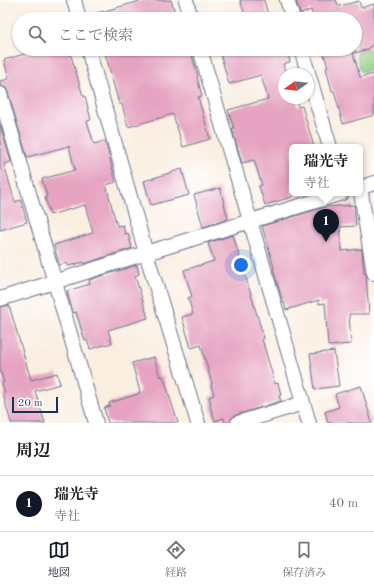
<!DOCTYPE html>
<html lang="ja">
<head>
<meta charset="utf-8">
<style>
	:root { --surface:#fff; --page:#f2f2f2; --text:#202124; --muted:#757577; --line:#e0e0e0; --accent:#111827 }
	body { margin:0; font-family:"Old Standard TT","Noto Serif JP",serif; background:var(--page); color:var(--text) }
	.compass { position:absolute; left:278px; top:68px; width:36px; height:36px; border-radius:50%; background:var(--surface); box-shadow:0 1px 3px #0004; rotate:256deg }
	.scale { position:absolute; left:12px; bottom:10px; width:46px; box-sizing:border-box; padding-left:4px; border:2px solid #1b2f5e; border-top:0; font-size:11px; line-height:14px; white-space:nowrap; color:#1b2f5e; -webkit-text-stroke:3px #fff; paint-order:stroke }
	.you { position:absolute; left:241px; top:265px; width:14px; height:14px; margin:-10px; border:3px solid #fff; border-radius:50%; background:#1a73e8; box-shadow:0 0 0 6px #1a73e833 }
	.badge { display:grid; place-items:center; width:26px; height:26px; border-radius:50%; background:var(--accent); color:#fff; font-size:13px; font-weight:700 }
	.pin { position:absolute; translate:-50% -33px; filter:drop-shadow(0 1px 2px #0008) }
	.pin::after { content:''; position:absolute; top:21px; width:14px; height:12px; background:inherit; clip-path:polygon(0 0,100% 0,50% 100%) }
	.popup { position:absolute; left:289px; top:144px; width:74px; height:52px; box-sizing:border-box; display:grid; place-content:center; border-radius:6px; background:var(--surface); filter:drop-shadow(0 1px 3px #0005); font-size:13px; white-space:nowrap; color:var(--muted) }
	.popup b { font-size:15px; color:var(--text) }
	.popup::after { content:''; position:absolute; left:50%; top:100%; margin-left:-8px; border:8px solid transparent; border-top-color:var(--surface) }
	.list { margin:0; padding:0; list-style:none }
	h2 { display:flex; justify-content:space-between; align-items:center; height:52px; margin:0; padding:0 16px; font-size:17px }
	h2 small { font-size:13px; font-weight:400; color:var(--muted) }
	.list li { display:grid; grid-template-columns:26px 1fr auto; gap:12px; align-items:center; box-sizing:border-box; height:56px; padding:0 16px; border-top:1px solid var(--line) }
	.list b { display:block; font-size:15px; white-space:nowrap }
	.list p { margin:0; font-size:13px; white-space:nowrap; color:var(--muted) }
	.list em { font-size:13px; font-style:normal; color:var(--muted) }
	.icon { flex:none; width:22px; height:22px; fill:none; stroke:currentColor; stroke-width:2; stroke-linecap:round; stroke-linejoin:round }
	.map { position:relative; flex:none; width:374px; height:423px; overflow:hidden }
	.search { position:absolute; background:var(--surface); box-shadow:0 1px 3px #0004; left:12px; right:12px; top:12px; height:44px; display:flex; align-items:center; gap:10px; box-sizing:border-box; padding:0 14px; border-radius:22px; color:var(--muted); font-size:15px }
	.sheet { height:108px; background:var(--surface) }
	nav { display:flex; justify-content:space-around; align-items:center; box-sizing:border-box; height:56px; border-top:1px solid var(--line); background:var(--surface); font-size:11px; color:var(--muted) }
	nav a { display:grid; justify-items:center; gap:2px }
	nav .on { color:var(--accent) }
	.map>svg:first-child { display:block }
	.green { fill:#92cc7f; stroke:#567e6e }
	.building { fill:#e6a4c1 }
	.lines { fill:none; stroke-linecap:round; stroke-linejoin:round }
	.street-casing { stroke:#69728c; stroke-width:16 }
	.street { stroke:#fff; stroke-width:14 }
</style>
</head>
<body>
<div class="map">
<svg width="374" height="423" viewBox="0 0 374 423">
	<rect width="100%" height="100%" fill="#fff"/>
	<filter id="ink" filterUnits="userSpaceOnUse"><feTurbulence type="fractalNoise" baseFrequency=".025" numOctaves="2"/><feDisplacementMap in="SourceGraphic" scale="8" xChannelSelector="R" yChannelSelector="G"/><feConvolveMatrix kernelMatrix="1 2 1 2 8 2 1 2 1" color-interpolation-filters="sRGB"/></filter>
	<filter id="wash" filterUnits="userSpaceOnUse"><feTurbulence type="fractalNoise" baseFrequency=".012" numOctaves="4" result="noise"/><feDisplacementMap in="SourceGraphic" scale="16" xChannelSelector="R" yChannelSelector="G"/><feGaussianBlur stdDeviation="0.9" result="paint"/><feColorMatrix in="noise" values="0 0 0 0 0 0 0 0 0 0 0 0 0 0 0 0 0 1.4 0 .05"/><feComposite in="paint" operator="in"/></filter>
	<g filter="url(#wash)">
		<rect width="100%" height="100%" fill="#faeee0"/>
		<path class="green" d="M374 48V69L361 72 356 54Z"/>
		<g id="blocks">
			<path class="building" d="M144 0H171L177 19H91L90 15Z
				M240 0H264L269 19H246Z
				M296 0H336L338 5 339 4 340 6 359 1 361 8 374 4V45L369 47V49L355 53V19H314L311 10 300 14Z
				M33 49H69L78 79 83 96H85L91 120 87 121 94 144 105 141 116 182 106 185 117 226 123 225 125 234 128 233 132 248 84 264V262L68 266 67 263 59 265 54 245 93 233 85 205 50 215 45 197 47 196 42 179 75 170 69 146 27 157 8 92 6 88 0 86V81L9 79 4 60 34 51Z
				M104 49H190L198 76 197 77 202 96 198 97 210 139 183 147 173 114 128 127 122 104H119Z
				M219 49H287L290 62 283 64 286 74H284V98H296L298 107 302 106 314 147H292V197L265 205 259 186 262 185 254 160 242 163 232 129H234L228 110 268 99 261 75 229 84Z
				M322 49H352L360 77 374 74V115L343 124 334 91H332L326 68 328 67Z
				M0 124 11 162 4 164 15 202 21 200 27 222 0 230Z
				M182 169 189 195 151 205 144 181Z
				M220 188 228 219 203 227 194 195Z
				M354 205 356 226 340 227 342 251 362 249 364 273H365L366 275 369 314H349L351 344 328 346 325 303 319 304V300L286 310 284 302H283L273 269 274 268 262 226 326 207Z
				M233 235 264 338 262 339 275 384 278 383 281 395 279 396 281 401 236 415 232 418 230 423H225L224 418 215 421 210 406 211 405 209 397 214 395 211 385 212 384 201 345 191 348 182 317 193 314 188 298 192 297 184 270 214 261 208 243Z
				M137 265 139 274 135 276 148 318 108 330 112 343 90 349 87 340 85 341 76 312 73 313 67 291 90 284 89 280Z
				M9 305 31 380 57 373 60 384 35 391 45 423H11L3 394 5 393 2 383 4 382 0 370V307Z
				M334 351 339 386 315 389 310 354Z
				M154 357 160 377 163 376 178 423H108L104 408 110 406 109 403 138 394V393L140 392 132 363Z
				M361 386 372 423H328L325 412 339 407 335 394Z"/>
		</g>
	</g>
	<g filter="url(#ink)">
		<use href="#blocks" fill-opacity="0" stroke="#69728c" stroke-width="1"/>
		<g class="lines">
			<g class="street-casing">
				<path id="street" d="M74 0 79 19
					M186 0 191 19
					M287 0 293 19
					M88 49 146 253 198 423
					M200 49 309 423
					M301 49 330 147
					M0 94 96 423
					M360 187 374 273
					M360 188 374 183
					M0 299 146 253 342 193
					M238 423 303 403"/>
			</g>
			<use href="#street" class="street"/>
		</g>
	</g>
</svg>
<svg class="compass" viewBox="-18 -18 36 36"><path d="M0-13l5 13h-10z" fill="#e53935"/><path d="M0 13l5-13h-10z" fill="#757577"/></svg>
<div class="scale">20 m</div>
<div class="you"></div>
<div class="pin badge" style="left:326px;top:242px">1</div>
<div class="popup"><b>瑞光寺</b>寺社</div>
<div class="search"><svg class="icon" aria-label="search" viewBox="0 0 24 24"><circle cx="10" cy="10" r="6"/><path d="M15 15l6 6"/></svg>ここで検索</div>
</div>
<section class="sheet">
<h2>周辺<small></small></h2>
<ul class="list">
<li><span class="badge">1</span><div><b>瑞光寺</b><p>寺社</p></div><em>40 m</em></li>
</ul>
</section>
<nav>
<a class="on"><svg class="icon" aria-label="map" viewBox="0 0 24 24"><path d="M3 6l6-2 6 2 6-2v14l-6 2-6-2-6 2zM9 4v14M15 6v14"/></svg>地図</a>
<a><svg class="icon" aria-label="directions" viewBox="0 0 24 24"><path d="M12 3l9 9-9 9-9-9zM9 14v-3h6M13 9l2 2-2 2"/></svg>経路</a>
<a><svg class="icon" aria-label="saved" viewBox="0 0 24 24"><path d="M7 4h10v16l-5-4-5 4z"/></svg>保存済み</a>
</nav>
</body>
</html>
